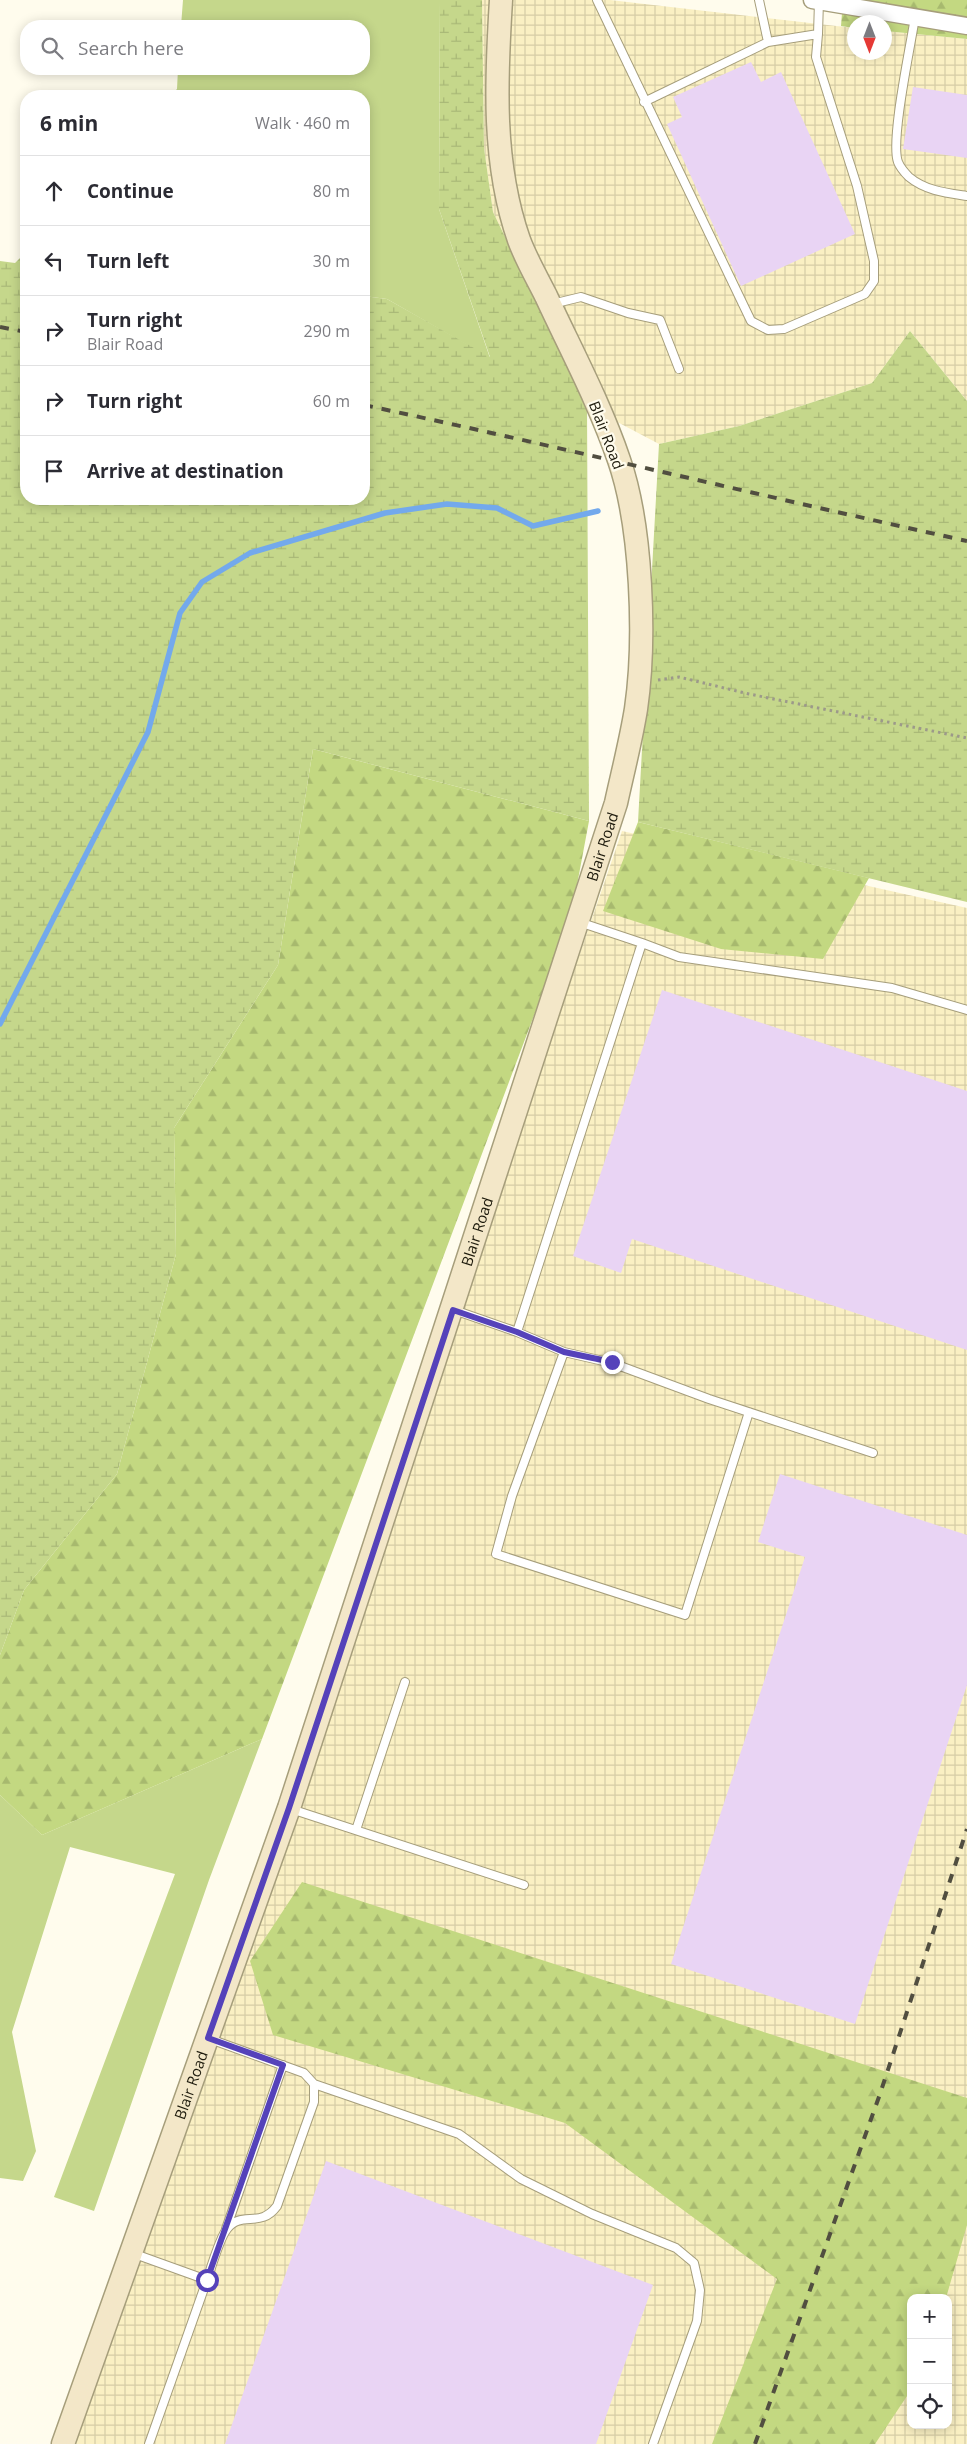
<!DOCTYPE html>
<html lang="en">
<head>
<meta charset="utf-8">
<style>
	:root { --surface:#fff; --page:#f7f7f7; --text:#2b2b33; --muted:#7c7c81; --line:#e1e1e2 }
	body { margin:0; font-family:"Open Sans",sans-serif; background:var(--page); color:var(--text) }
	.controls { position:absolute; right:15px; bottom:15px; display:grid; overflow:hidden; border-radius:10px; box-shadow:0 2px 12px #0003 }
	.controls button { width:45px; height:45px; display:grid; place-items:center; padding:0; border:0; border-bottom:1px solid var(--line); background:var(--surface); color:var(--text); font:25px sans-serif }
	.compass { position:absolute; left:847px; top:15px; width:45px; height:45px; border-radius:50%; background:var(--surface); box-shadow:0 2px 12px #0003; rotate:180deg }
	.stop { position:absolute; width:15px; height:15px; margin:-11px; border:4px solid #5542ba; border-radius:50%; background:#fff }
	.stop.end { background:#5542ba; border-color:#fff; box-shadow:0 1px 5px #0008 }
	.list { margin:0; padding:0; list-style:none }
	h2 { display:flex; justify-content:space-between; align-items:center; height:65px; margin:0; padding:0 20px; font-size:21px }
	h2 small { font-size:16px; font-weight:400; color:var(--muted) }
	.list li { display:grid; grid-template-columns:32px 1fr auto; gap:15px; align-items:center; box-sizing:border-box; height:70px; padding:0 20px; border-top:1px solid var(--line) }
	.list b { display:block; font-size:19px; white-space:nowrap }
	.list p { margin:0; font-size:16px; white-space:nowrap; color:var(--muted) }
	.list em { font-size:16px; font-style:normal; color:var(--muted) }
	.icon { flex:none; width:28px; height:28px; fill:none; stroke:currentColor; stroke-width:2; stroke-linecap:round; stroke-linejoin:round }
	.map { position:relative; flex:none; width:967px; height:2444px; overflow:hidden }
	.search { position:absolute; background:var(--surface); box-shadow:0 2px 12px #0003; left:20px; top:20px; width:350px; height:55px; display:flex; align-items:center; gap:12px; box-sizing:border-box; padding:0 18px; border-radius:20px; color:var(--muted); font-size:19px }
	.panel { position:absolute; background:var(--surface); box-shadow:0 2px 12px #0003; left:20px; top:90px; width:350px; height:415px; border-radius:20px }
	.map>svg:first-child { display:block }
	.industrial { fill:url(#industrial-grid); fill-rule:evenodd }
	.grass { fill:#c5d78b }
	.forest { fill:url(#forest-firs) }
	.wetland { fill:url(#wetland-marsh) }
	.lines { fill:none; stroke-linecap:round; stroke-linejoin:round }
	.stream { stroke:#73a9ec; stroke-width:5.5 }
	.building { fill:#e9d4f4 }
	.lane-casing { stroke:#a69e7b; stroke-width:10 }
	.street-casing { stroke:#a69e7b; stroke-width:19 }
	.secondary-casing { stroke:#a69e7b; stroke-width:25 }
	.path { stroke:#9c998a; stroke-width:3; stroke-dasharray:2.5 4; stroke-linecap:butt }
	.lane { stroke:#fff; stroke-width:8 }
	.street { stroke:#fff; stroke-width:16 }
	.secondary { stroke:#f3e7c8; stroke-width:22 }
	.rail { stroke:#514e40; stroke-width:4; stroke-dasharray:9 9; stroke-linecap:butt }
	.route { stroke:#5542ba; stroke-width:6 }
	.labels { text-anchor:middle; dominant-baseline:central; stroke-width:4.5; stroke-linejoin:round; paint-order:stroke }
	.street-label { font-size:15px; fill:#1e1b0d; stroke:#fffced }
</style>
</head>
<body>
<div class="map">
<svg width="967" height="2444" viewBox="0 0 967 2444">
	<defs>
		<pattern id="industrial-grid" width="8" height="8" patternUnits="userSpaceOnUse" patternTransform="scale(1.25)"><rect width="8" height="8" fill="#faf0c3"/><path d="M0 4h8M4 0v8" fill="none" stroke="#d6cda6"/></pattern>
		<pattern id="forest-firs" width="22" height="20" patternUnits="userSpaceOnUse" patternTransform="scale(1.25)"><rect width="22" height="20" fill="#c3d881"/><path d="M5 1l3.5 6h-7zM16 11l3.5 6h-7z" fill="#a7b96e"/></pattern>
		<pattern id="wetland-marsh" width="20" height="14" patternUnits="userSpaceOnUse" patternTransform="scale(1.25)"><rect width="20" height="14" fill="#c5d78b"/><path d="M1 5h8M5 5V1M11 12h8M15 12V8" fill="none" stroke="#a9b877"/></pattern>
	</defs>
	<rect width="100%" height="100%" fill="#fffced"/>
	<path class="industrial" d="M482 0H610L854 28V52H884L885 31 967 39V401L910 331 872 383 739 426 659 444 587 406 493 212 484 148Z
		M622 831 967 908V2444H56L306 1752ZM911 2298H948V2425H911Z"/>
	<path class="grass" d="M183 0H440L439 209 490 358 387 299 364 296V96H170L177 89 178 69H364V26H181Z
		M262 1739 209 1880 94 2211 54 2197 175 1874 70 1847 12 2032 36 2151 23 2181 0 2178V1795L42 1835Z"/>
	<path class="forest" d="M843 0H967V39L885 31 884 22H854V28L841 26Z
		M313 749 589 821 571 917 262 1739 42 1835 0 1795V1655L24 1590 117 1474 176 1254 174 1128 278 965Z
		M638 822 869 878 823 959 721 949 603 911Z
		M302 1882 967 2098V2225L946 2298H911V2390L875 2444H712L777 2279 565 2123 273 2035 250 1961Z"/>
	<path class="wetland" d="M440 0H482L484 148 493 212 587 406 589 821 313 749 278 965 174 1128 176 1254 117 1474 24 1590 0 1655V261L15 263 26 252V499H364V296L387 299 490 357 439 209Z
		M910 331 967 401V902L638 822 659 444 739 426 872 383Z"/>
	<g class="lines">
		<path class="stream" d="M0 1024 148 732 180 613 202 582 250 553 385 513 447 504 497 508 533 526 598 511"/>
	</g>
	<path class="building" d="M751 62 761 82 781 72 855 234 741 286 667 124 682 117 673 97Z
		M913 87 967 95V158L903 149Z
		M662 990 967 1091V1350L632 1239 621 1273 573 1256Z
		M780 1474 967 1535V1685L855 2024 671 1964 805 1557 758 1542Z
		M326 2161 653 2285 596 2444H225Z"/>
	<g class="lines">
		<g class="lane-casing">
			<path id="lane" d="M597 0 751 321 768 330 784 329 865 294 874 281V261L857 186 816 57 818 34
				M759 0 768 42
				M915 17C911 44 890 141 898 162 900 167 906 174 909 177 926 191 947 193 967 196
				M644 102 768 42 818 34 819 1
				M552 304 581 297 628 313 660 320 679 369
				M579 922 642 943
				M454 1310 517 1332 564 1352 612 1363 709 1399 873 1453
				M517 1332 642 943 679 957 892 988 967 1010
				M564 1352 512 1496 496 1554 685 1615 749 1412
				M291 1809 524 1885
				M356 1830 405 1682
				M314 2084 459 2134 521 2179 592 2214 676 2248 694 2263 700 2290 697 2321 653 2444
				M226 2229 283 2065
				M132 2253 207 2280C211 2268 220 2237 227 2229 242 2210 260 2229 277 2206L314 2102V2084L304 2073 210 2039
				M149 2444 207 2280"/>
		</g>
		<g class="street-casing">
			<path id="street" d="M812 0 967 26"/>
		</g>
		<g class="secondary-casing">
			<g id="secondary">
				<path id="s1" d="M63 2444 289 1808 616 803C623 771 631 740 636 709 646 640 642 526 619 460 600 404 571 350 546 296 537 278 526 259 519 240 492 163 496 80 501 0"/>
			</g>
		</g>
		<path class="path" d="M658 680 679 677 749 694 967 738"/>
		<use href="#lane" class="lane"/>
		<use href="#street" class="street"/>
		<use href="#secondary" class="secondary"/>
		<path class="rail" d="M0 327 26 332
			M364 405C565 448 766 497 967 541
			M755 2444 880 2094 967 1829"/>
	</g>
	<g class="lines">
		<path class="route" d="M207 2280 283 2065 208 2038 289 1808 453 1310 517 1332 564 1352 612 1362"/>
	</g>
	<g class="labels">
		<g class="street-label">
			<text transform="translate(607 435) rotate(69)">Blair Road</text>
			<text stroke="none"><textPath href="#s1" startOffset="1686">Blair Road</textPath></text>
			<text stroke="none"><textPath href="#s1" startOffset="1281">Blair Road</textPath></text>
			<text stroke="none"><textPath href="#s1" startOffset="381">Blair Road</textPath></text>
		</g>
	</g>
</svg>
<div class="controls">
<button>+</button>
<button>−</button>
<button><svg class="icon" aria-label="locate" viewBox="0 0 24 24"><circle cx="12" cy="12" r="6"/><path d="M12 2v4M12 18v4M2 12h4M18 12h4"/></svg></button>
</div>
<svg class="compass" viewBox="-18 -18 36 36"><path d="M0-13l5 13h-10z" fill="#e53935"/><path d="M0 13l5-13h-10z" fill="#7c7c81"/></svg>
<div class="stop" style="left:207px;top:2280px"></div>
<div class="stop end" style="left:612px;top:1362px"></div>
<div class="search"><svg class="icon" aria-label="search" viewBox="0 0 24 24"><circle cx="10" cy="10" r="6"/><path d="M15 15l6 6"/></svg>Search here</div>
<section class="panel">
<h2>6 min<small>Walk · 460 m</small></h2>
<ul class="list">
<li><svg class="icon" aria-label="ahead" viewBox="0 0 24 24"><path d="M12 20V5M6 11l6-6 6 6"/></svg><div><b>Continue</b></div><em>80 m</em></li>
<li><svg class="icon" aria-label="left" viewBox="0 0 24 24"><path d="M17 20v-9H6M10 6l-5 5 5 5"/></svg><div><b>Turn left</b></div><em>30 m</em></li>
<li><svg class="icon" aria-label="right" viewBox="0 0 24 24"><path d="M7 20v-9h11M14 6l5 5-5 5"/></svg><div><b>Turn right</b><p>Blair Road</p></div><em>290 m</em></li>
<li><svg class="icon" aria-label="right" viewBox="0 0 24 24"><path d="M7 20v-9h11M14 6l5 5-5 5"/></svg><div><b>Turn right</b></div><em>60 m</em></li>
<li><svg class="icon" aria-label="arrive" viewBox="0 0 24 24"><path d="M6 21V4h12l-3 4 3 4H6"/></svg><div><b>Arrive at destination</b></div></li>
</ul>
</section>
</div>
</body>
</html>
